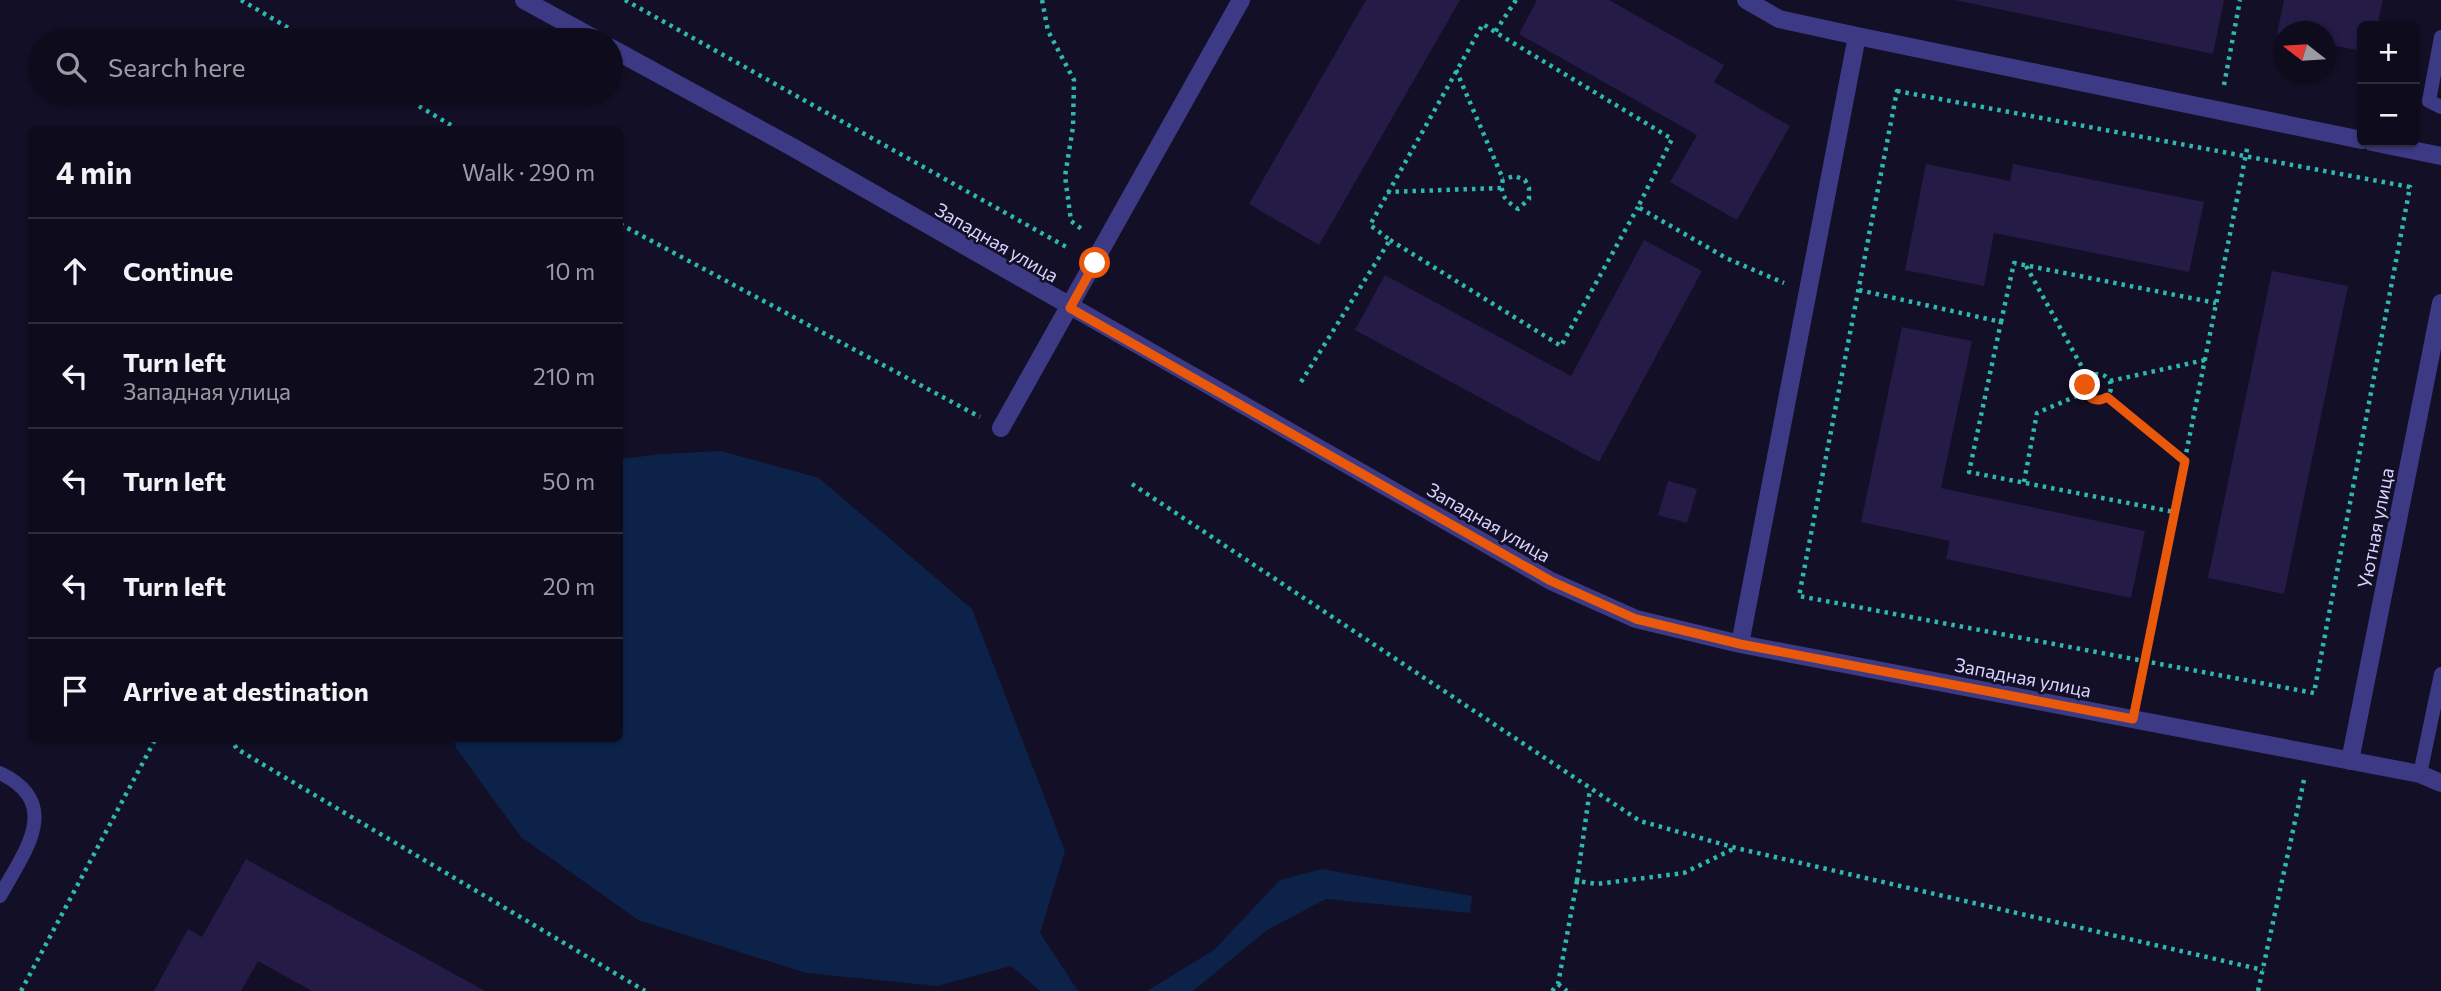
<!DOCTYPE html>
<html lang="en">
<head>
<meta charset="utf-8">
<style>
	:root { --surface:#0e0b1c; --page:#171425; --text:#f1f3f6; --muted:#9b9ba3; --line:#2e2b3b }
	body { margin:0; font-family:Commissioner,sans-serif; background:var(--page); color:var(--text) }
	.controls { position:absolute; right:21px; top:21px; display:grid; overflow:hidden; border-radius:10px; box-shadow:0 2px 5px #0004 }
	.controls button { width:63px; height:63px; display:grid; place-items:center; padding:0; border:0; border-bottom:2px solid var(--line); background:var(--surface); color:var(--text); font:35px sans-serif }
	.compass { position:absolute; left:2273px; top:21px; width:63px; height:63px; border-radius:50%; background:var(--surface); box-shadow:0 2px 5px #0004; rotate:287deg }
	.stop { position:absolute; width:21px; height:21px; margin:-16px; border:5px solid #ea580c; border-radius:50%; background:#fff }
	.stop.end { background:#ea580c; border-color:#fff; box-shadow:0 2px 7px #0008 }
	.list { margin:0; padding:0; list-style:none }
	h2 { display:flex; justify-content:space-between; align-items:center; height:91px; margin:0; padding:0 28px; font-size:30px }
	h2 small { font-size:23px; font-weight:400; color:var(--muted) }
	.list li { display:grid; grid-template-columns:46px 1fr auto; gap:21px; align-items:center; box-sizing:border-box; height:105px; padding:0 28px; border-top:2px solid var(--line) }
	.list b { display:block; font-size:26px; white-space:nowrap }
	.list p { margin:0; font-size:23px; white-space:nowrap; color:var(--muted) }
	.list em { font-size:23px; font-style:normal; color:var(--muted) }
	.icon { flex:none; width:38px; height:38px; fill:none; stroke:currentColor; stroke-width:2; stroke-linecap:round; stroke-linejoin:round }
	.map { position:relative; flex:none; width:2441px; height:991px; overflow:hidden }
	.search { position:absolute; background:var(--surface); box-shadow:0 2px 5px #0004; left:28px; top:28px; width:595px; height:77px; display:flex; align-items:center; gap:18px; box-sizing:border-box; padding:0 24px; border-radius:38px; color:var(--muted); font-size:26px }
	.panel { position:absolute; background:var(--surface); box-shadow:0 2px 5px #0004; left:28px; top:126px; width:595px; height:616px; border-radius:10px }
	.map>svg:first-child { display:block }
	.water { fill:#0c2248 }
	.building { fill:#241b47 }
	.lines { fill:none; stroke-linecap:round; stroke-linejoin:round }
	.path { stroke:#2fb8b0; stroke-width:4.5; stroke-dasharray:3.5 5; stroke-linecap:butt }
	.service { stroke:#3d3a85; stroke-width:14 }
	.minor { stroke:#3d3a85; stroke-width:18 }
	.route { stroke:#ea580c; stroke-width:9 }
	.labels { text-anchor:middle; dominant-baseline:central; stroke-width:5; stroke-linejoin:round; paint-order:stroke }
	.street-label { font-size:19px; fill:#d9d4ff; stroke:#130f26 }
</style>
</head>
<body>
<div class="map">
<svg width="2441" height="991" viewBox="0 0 2441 991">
	<rect width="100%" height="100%" fill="#130f26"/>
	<path class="water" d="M721 451 819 478 972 609 1065 851 1040 933 1078 991H1040L1011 966 937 986 806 973 638 920 521 837 456 748 454 739 620 738V459L662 454Z
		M1322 869 1472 896 1470 913 1326 899 1267 930 1193 991H1147L1214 950 1280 880Z"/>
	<path class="building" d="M1366 0H1460L1319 245 1249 204Z
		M1537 0H1609L1724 65 1714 82 1790 126 1737 220 1670 182 1697 135 1519 34Z
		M1955 0H2224L2213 54Z
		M2284 0H2383L2377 26H2362V51L2326 44V32H2284V36L2277 34Z
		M1926 164 2010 181 2013 164 2204 202 2189 272 1994 233 1984 286 1905 270Z
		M1644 240 1702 271 1599 462 1355 330 1385 275 1571 376Z
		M2272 271 2348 286 2284 594 2208 578Z
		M1902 327 1972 341 1941 488 2145 531 2131 598 1946 559 1950 541 1861 522Z
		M1668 481 1697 489 1687 523 1658 515Z
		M246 859 485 991H312L258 961 241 991H154L188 929 202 937Z"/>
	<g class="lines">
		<path class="path" d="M241 0 309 40
			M625 0 1070 249
			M1042 0 1048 31 1074 80 1073 127 1065 176 1071 221 1083 230
			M1516 0 1495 32 1672 139 1638 207 1726 258 1784 283
			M1456 70 1503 179C1499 195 1506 201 1518 209L1529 199V188L1525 180 1515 176 1503 179
			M2224 85 2240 0
			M1897 91 2410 187 2314 693 1799 596Z
			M397 93 459 130
			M1387 192 1501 188
			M620 224 980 417
			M1390 240 1561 346 1638 207
			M2026 266 2088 378
			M1859 290 2001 322 1969 472 2174 512
			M2001 322 2014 263 2216 303
			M2085 387a13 13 0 1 1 26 0a13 13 0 1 1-26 0Z
			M2110 381 2205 360
			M1301 382 1390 240 1370 225 1483 24 1495 32
			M2107 397 2185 461
			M2024 482 2037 413 2086 392
			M1132 484 1640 821 1736 848 2263 970
			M2138 694 2248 144
			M230 738 237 749 645 991
			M1577 881 1590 789
			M1558 984 1567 991
			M21 991 156 738
			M1552 991 1558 984 1577 881 1597 884 1684 873 1735 848
			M2258 991 2304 780"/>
		<path class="service" d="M2441 37 2429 101 2441 107
			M0 773C64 804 24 852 0 896
			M2429 776 2420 774 2441 674"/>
		<path class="minor" d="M524 0 597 40
			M1746 0 1779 19 1857 36 2362 140
			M611 48 794 148 1551 581 1636 619 1740 644 2420 774 2441 783
			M2372 142 2441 156
			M1001 428 1241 0
			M1740 644 1857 36
			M2350 761 2441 303"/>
	</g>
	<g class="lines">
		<path class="route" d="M1095 263 1070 308 1551 581 1636 619 1740 644 2133 719 2185 461 2107 397C2095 404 2086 398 2085 385"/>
	</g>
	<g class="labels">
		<g class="street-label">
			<text transform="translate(997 242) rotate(30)">Западная улица</text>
			<text transform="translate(1489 522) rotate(30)">Западная улица</text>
			<text transform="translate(2375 528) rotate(-79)">Уютная улица</text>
			<text transform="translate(2023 677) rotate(11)">Западная улица</text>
		</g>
	</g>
</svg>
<div class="controls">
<button>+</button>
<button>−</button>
</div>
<svg class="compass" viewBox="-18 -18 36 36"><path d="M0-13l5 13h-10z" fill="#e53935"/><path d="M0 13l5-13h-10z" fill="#9b9ba3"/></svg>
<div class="stop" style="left:1095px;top:263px"></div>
<div class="stop end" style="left:2085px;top:385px"></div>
<div class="search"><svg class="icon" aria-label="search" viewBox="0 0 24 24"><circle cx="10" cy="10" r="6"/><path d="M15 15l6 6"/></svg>Search here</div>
<section class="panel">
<h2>4 min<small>Walk · 290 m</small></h2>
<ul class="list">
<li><svg class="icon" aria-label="ahead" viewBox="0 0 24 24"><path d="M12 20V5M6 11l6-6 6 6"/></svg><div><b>Continue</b></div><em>10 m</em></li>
<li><svg class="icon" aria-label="left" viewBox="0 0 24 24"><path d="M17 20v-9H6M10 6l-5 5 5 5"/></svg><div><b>Turn left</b><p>Западная улица</p></div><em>210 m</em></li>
<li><svg class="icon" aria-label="left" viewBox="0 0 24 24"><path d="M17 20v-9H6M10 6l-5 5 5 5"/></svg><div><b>Turn left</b></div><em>50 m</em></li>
<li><svg class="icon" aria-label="left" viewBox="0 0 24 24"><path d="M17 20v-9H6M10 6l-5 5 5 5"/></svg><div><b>Turn left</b></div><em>20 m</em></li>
<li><svg class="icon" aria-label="arrive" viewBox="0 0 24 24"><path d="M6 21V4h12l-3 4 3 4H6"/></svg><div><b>Arrive at destination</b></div></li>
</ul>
</section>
</div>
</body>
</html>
